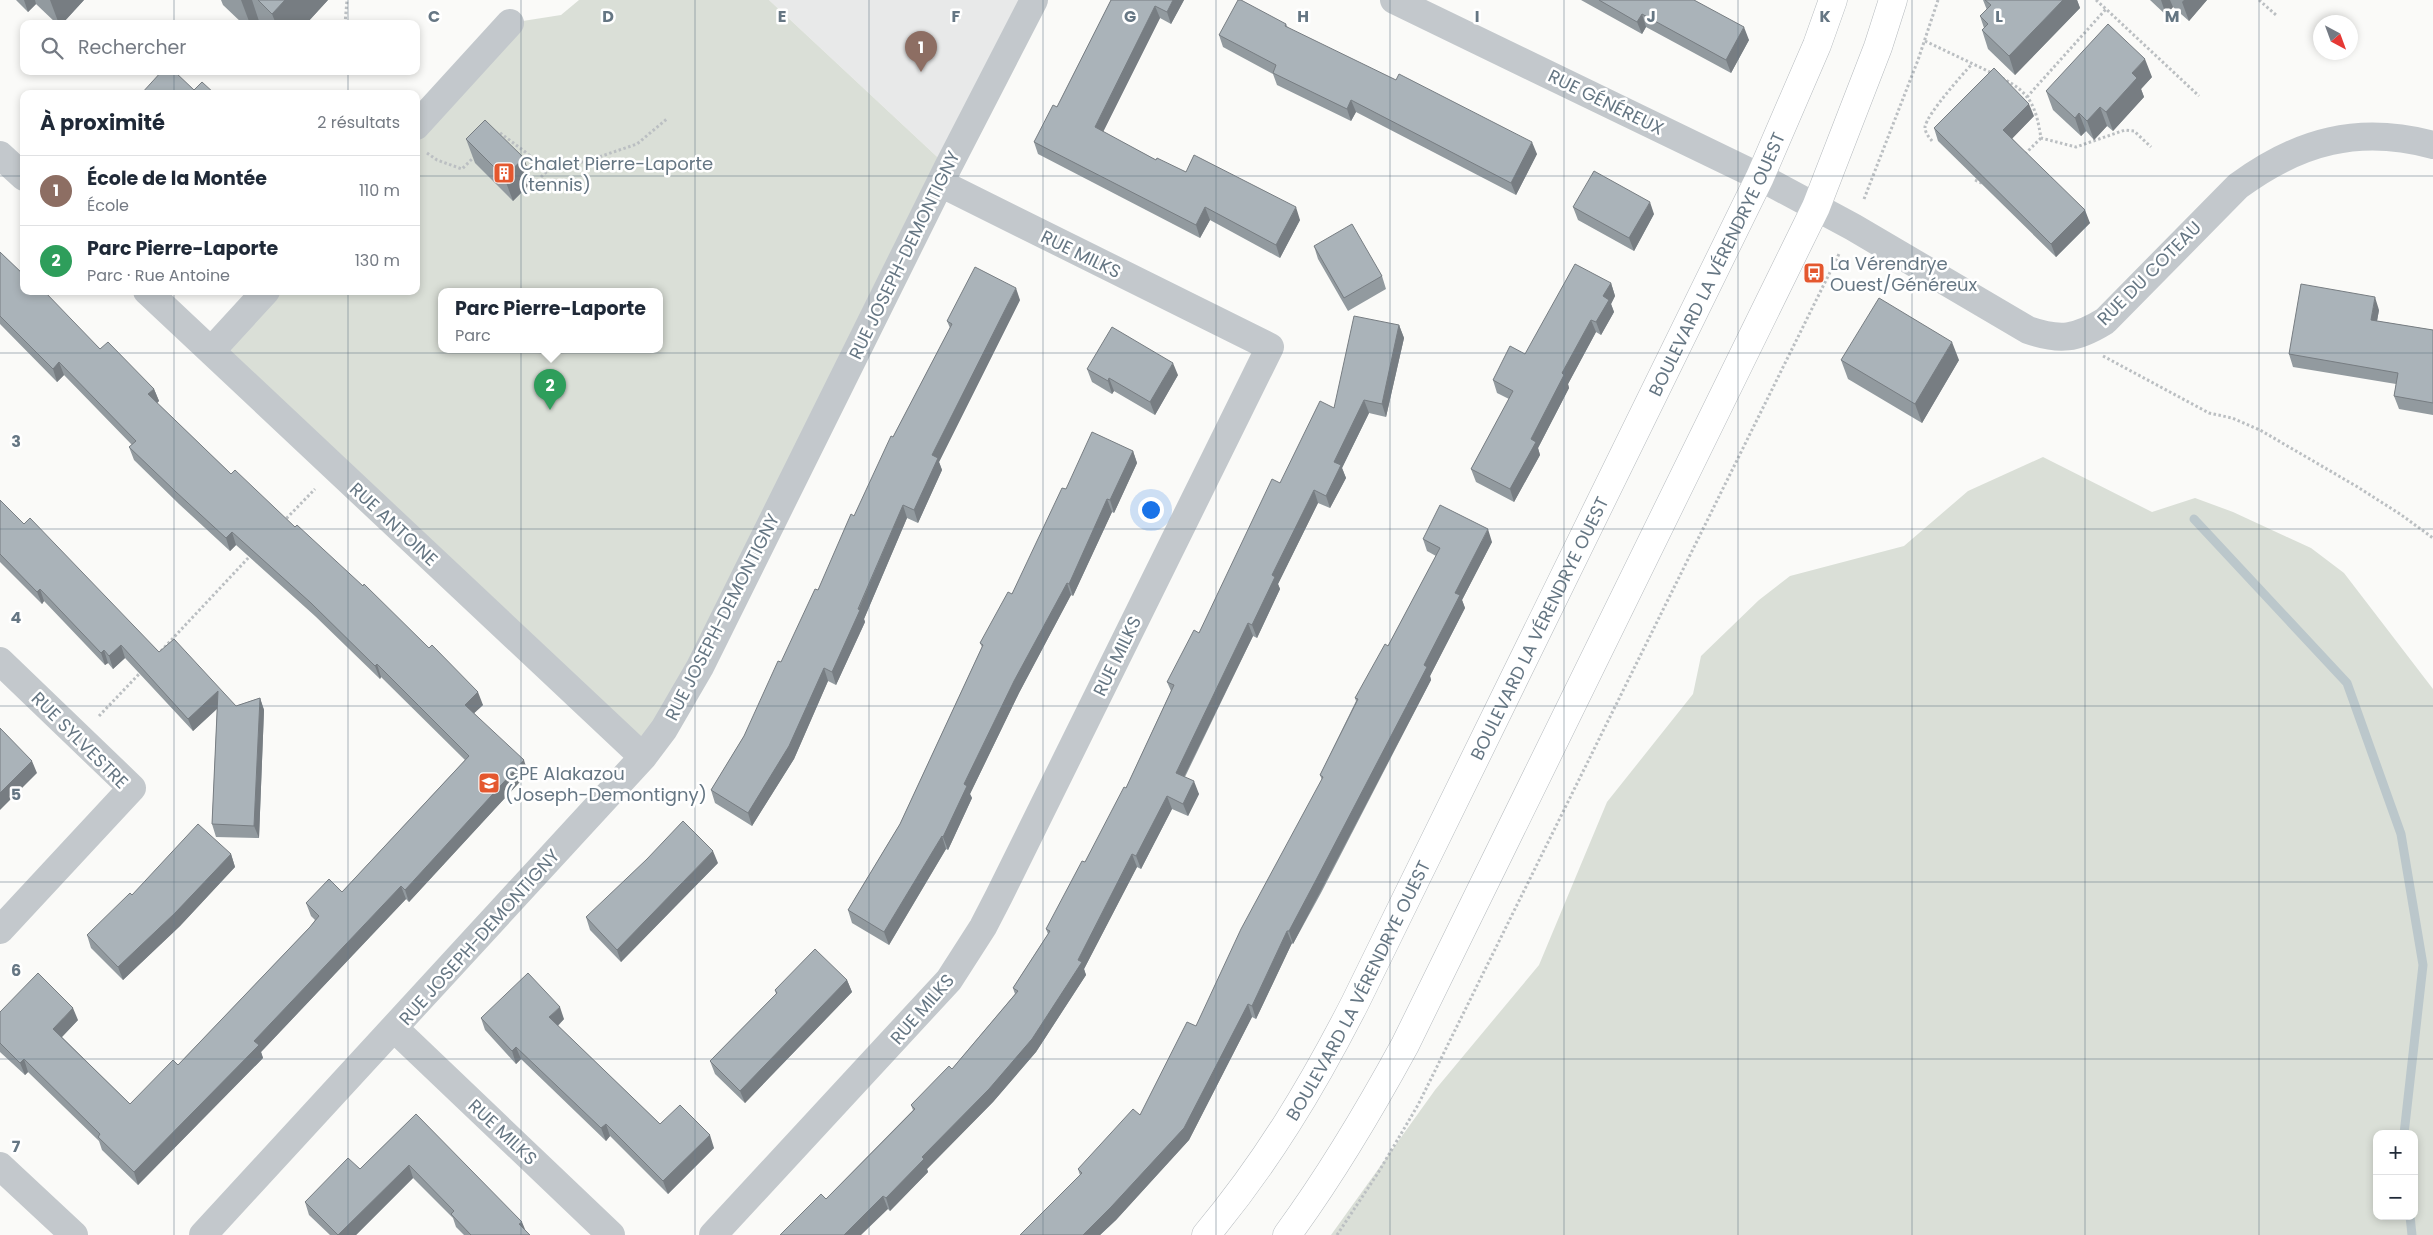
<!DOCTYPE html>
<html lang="fr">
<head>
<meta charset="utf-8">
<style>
	:root { --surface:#fff; --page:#f6f6f7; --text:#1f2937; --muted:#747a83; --line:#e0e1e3; --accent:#b45309 }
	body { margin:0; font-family:Poppins,sans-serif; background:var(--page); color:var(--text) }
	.controls { position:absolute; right:15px; bottom:15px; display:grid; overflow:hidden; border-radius:10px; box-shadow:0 2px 8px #0003 }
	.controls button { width:45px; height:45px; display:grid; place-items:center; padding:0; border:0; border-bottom:1px solid var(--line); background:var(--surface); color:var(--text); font:25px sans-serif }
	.compass { position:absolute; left:2313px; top:15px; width:45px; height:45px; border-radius:50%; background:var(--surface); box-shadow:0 2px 8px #0003; rotate:139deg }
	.you { position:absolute; left:1150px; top:509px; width:18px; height:18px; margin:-12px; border:4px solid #fff; border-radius:50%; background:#1a73e8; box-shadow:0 0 0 8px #1a73e833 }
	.badge { display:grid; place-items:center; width:32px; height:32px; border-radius:50%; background:var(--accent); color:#fff; font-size:16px; font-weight:700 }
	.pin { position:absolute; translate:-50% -41px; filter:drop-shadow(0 1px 2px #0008) }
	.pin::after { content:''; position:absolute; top:26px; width:18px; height:15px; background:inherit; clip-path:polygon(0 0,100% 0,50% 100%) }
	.popup { position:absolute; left:438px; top:288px; width:225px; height:65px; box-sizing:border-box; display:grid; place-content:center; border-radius:10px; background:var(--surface); filter:drop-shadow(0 1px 4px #0005); font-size:16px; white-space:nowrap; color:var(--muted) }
	.popup b { font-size:19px; color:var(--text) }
	.popup::after { content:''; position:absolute; left:50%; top:100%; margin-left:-10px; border:10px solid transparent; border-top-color:var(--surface) }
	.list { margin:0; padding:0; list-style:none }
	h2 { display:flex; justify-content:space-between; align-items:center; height:65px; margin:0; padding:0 20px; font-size:21px }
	h2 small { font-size:16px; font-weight:400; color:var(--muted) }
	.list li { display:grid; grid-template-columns:32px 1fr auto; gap:15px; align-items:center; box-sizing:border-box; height:70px; padding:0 20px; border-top:1px solid var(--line) }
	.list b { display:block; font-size:19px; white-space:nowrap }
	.list p { margin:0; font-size:16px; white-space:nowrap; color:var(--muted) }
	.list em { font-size:16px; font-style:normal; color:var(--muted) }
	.icon { flex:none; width:28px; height:28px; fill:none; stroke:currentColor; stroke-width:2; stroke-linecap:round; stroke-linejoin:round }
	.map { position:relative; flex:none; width:2433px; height:1235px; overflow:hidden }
	.search { position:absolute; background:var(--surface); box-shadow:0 2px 8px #0003; left:20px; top:20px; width:400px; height:55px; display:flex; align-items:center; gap:12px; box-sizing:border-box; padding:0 18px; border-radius:10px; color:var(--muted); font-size:19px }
	.panel { position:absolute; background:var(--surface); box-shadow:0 2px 8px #0003; left:20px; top:90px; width:400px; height:205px; border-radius:10px }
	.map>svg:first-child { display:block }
	.built { fill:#e8e9e9 }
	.green { fill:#dadfd7; fill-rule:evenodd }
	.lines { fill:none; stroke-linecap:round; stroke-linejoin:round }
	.stream { stroke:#bbc7cb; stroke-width:9 }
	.major-casing { stroke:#b5babe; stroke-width:29 }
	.path { stroke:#bbbfc2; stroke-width:3; stroke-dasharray:2.5 2.5; stroke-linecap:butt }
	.minor { stroke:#c3c8cc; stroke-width:28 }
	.major { stroke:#fff; stroke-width:28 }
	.wall { fill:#929a9f }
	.shaded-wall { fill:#777d82 }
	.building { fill:#aab3b9; stroke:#777d82 }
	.grid { fill:none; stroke:#657683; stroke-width:1; stroke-opacity:0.55 }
	.labels { text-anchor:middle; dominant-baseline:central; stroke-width:5; stroke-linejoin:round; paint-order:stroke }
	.street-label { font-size:18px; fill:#657683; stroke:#fff }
	.poi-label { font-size:18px; fill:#657683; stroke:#fff; text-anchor:start }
	.grid-label { font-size:16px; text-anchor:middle; font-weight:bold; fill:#657683; stroke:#fff; stroke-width:5; stroke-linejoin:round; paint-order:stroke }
</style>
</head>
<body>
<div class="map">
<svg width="2433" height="1235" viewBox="0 0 2433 1235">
	<rect width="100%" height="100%" fill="#fafaf8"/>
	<path class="built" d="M769 0H1034L948 167Z"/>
	<path class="green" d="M579 0H769L948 167 643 757 211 351 266 291H416V126L510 23 561 15ZM441 291H659V349H441Z
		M2043 457 2152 512 2195 498 2233 512 2311 548 2344 573 2433 689V1235H1331L1435 1090 1539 965 1607 802 1693 694 1701 656 1759 600 1790 576 1904 546 1968 491ZM2377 1134H2414V1216H2377Z"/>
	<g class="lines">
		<path class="stream" d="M2194 519 2347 683 2401 834 2423 965 2404 1134
			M2410 1216 2412 1235"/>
		<g class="major-casing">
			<g id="major">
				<path id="s1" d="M1206 1235C1267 1162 1312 1087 1355 1003L1760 177 1817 45 1833 0"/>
				<path d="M1287 1235C1331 1175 1369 1111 1405 1045L1816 207 1878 47 1893 0"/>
			</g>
		</g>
		<path class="path" d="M2096 0 2106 9
			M2259 0 2276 15
			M345 24 347 0
			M1925 41 1992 73
			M2002 78C2031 93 2036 107 2041 138L2076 147 2125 130 2134 131 2151 147
			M2027 97 2106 9 2199 96
			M496 134 499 132 537 161 584 162 637 144 668 118
			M1932 141C1929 137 1925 133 1925 127 1927 114 1962 75 1972 64
			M427 153 437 160 462 169 476 155
			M2025 154 2041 138
			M541 177 558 161
			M1975 180 1984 184
			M1864 199 1918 60 1938 0
			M2103 356 2209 413 2232 418 2260 430 2356 486 2400 514 2433 538
			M283 522 315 489
			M161 651 251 555
			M99 716 141 672
			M1337 1235 1378 1173 1418 1105 1840 252"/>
		<path class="minor" d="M1394 0 1760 177 1853 227 2028 330C2060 341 2076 339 2105 321L2238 186C2299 141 2359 125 2433 145
			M416 126 510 23
			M0 155 24 177
			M147 291 643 757
			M211 351 266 291
			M0 661 132 788 0 930
			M395 1029 611 1235
			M0 1166 74 1235
			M203 1235 643 757 664 729 700 667 948 167 1034 0
			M713 1235 949 980 983 927 999 896 1270 347 940 183"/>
		<use href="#major" class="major"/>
	</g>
	<path class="wall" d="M16 0H84L62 24H57L36 4 28 12Z
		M221 0H328L306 24H243L223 5Z
		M1111 0H1184L1171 24 1160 18 1103 132 1156 160 1186 172 1300 220 1280 258 1210 220 1200 238 1038 154 1034 142 1057 107Z
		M1581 0H1694L1749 40 1731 73 1646 27 1642 34Z
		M1983 0H2077L2080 8 2015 75 1988 49 1982 30 1984 28 1980 16 1987 10Z
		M2150 0H2207L2189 21 2173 7 2166 15Z
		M1286 24 1288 28 1537 154 1516 195 1356 112 1351 121 1277 85 1273 74 1223 47 1219 35Z
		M2152 77 2141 89 2144 97 2113 131 2107 126 2094 140 2086 131 2081 136 2053 110 2046 91Z
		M2034 116 2012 138 2090 223 2056 257 1938 141 1934 128Z
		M466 139 524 158 532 182 513 201 475 163Z
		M1573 207 1654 214 1634 251 1578 220Z
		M1314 246 1382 276 1386 289 1348 311 1318 259Z
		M0 252 100 349 154 389 159 401 157 403 231 474 483 705 474 713 528 773 409 902 406 899 261 1052 263 1058 138 1185 102 1150 99 1141 28 1072 25 1075 0 1052V1012L78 1020 62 1037 130 1104 178 1065 310 927 315 920 311 916 306 903 342 892 465 760 381 677 380 679 315 616 236 545 230 551 179 504 134 460 129 447 132 445 64 375 57 382 0 324Z
		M1611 283 1615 296 1611 304 1614 312 1601 335 1596 332 1568 384 1569 388 1538 448 1540 455 1514 502 1476 482 1471 469 1509 399 1497 393 1493 380Z
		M1020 300 939 462 942 470 918 523 907 518 864 619 865 622 836 685 828 681 794 759 752 826 715 803 711 790 744 736 818 590 893 437 950 328 947 321Z
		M2379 310 2377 321 2433 330V415L2399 409 2394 396 2396 384 2293 367 2289 354Z
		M1399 325 1404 338 1386 417 1369 413 1342 468 1346 478 1330 508 1318 503 1278 584 1280 589 1257 638 1253 636 1185 777 1199 794 1188 816 1172 809 1141 869 1137 867 1084 969 1086 975 1036 1052 993 1102 927 1169 928 1172 890 1211 888 1209 826 1199 913 1110 911 1105 952 1069 1015 994 1013 988 1048 934 1046 929 1085 862 1126 788 1171 691 1167 682 1199 633 1280 483 1334 408Z
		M1841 360H1959L1922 423 1848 379Z
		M1087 369 1178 375 1155 415 1114 391 1112 394 1092 382Z
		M1133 451 1137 463 1114 513 1112 512 1073 596 1071 595 1019 693 970 794 972 798 948 850 946 849 889 945 852 923 848 910 900 824 982 647 980 643 1012 594 1066 489Z
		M0 500 24 524 159 652 236 706 260 698 264 710 259 838 216 837 212 824 217 709 193 731 125 658 113 669 108 663 105 665 44 601 42 604 0 562Z
		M1423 539 1492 542 1462 600 1465 608 1430 676 1431 680 1321 893 1293 944 1292 943 1256 1019 1252 1017 1189 1140 1116 1220 1100 1235H1020L1080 1175 1078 1169 1140 1115 1196 1026 1322 780 1320 775 1356 701 1355 698 1388 646 1436 556 1427 551Z
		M231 854 235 867 180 926 123 980 91 948 87 935 132 895Z
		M718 863 621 962 590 930 586 917Z
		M847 980 852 992 745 1103 715 1074 710 1061 776 994 775 990Z
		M481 1018 564 1019 558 1026 660 1124 714 1148 668 1194 610 1136 606 1141 521 1059 516 1064 485 1030Z
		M416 1114 526 1231 530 1235H464L456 1227 453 1218 413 1178 356 1235H330L309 1215 305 1202 360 1169Z"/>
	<path class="shaded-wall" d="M24 0H35L36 4 28 12Z
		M50 0H84L62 24H59Z
		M241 0H252L260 24H250Z
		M285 0H328L306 24H276L272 14Z
		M1173 0H1184L1171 24 1167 12Z
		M2063 0H2077L2080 8 2015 75 2009 56Z
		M2161 0H2170L2173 7 2166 15Z
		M2184 0H2207L2189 21 2182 2Z
		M1155 6 1160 18 1099 140 1095 127Z
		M1642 14 1646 27 1642 34 1637 22Z
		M1744 27 1749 40 1731 73 1726 60Z
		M2145 59 2152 77 2141 89 2144 97 2113 131 2106 112 2132 73Z
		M1351 100 1356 112 1351 121 1347 109Z
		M2029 104 2034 116 2008 143 2003 130Z
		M2100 107 2107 126 2094 140 2087 121Z
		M2079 113 2086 131 2081 136 2075 118Z
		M1532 142 1537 154 1516 195 1511 183Z
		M524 158 532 182 513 201 504 177Z
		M1650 202 1654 214 1634 251 1629 238Z
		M1205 207 1210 220 1200 238 1196 225Z
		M1296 207 1300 220 1280 258 1276 245Z
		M2085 210 2090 223 2056 257 2051 244Z
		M1611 283 1615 296 1611 304 1614 312 1601 335 1596 322 1603 296Z
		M1016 288 1020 300 939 462 942 470 918 523 914 510 932 455Z
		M2375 297 2379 310 2375 332 2371 320Z
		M1591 320 1596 332 1568 384 1569 388 1538 448 1540 455 1514 502 1510 489 1531 439 1562 373Z
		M1399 325 1404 338 1386 417 1382 404Z
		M1952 342 1959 360 1922 423 1915 404Z
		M59 362 64 375 57 382 53 369Z
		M1173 363 1178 375 1155 415 1150 402Z
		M1109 378 1114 391 1112 394 1108 381Z
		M154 389 159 401 153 407 148 394Z
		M1364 400 1369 413 1342 468 1346 478 1330 508 1326 496 1334 462Z
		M1133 451 1137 463 1114 513 1110 500Z
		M1314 490 1318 503 1278 584 1280 589 1257 638 1252 625 1272 575Z
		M1107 499 1112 512 1073 596 1069 584Z
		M903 505 907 518 864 619 865 622 836 685 832 672Z
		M1488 529 1492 542 1462 600 1465 608 1430 676 1431 680 1293 944 1289 931 1424 665 1455 593Z
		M232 532 236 545 230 551 226 538Z
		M1067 583 1071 595 1019 693 970 794 972 798 948 850 943 837 964 784 1014 681Z
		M40 589 44 601 42 604 37 592Z
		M1248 623 1253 636 1180 785 1176 773Z
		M121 645 125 658 113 669 109 656Z
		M104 650 108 663 105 665 101 653Z
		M377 664 381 677 380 679 375 666Z
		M824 668 828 681 794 759 752 826 748 813Z
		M218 691 222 704 193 731 188 719Z
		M478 692 483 705 470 717 465 705Z
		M260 698 264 710 259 838 254 826Z
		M524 760 528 773 409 902 405 890Z
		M32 761 37 773 0 810V793Z
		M1194 781 1199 794 1188 816 1183 804Z
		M1167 796 1172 809 1141 869 1136 856Z
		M942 836 946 849 889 945 884 932Z
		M713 851 718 863 621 962 617 950Z
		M231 854 235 867 180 926 123 980 118 967Z
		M1132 854 1137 867 1084 969 1086 975 1036 1052 993 1102 927 1169 928 1172 890 1211 886 1198 922 1157 1078 960Z
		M401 886 406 899 261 1052 263 1058 138 1185 134 1172 254 1041Z
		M1287 931 1292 943 1256 1019 1252 1006Z
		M847 980 852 992 745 1103 740 1091Z
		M1248 1004 1252 1017 1189 1140 1116 1220 1100 1235H1083Z
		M560 1007 564 1019 553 1030 549 1017Z
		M73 1008 78 1020 58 1041 53 1029Z
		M516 1047 521 1059 516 1064 512 1051Z
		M24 1059 28 1072 25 1075 20 1063Z
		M606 1124 610 1136 606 1141 601 1128Z
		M710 1135 714 1148 668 1194 663 1181Z
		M409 1165 413 1178 356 1235H338Z
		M883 1196 888 1209 861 1235H844Z
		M522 1222 527 1234 519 1224Z"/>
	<path class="building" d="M258 0H285L272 14Z
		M1111 0H1173L1167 12 1155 6 1095 127 1156 160 1157 158 1186 172 1194 155 1296 207 1276 245 1205 207 1196 225 1034 142 1053 105 1057 107Z
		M1238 0H1241L1286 24 1285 26 1396 80 1399 74 1532 142 1511 183 1351 100 1347 109 1273 73 1276 65 1219 35Z
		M1599 0H1694L1744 27 1726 60 1642 14 1637 22Z
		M1985 0H2063L2009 56 1982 30 1988 24 1980 16 1991 5Z
		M2108 24 2145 59 2132 73 2137 78 2106 112 2100 107 2087 121 2079 113 2075 118 2046 91Z
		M1994 68 2029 104 2003 130 2085 210 2051 244 1934 128Z
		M162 71H174L194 90 202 82 215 94H141Z
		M485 120 524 158 504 177 466 139Z
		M1594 171 1650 202 1629 238 1573 207Z
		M1352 224 1382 276 1344 298 1314 246Z
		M0 252 24 275V291H44L100 349 108 342 154 389 148 394 231 474 235 470 295 527 297 525 363 586 364 584 429 648 432 645 478 692 465 705 524 760 405 890 401 886 254 1041 259 1045 134 1172 98 1137 100 1134 24 1059 20 1063 0 1043V1012L38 973 73 1008 53 1029 130 1104 173 1060 178 1065 310 927 319 916 306 903 329 879 342 892 469 756 377 664 375 666 311 603 232 532 226 538 175 491 129 447 136 441 59 362 53 369 0 316Z
		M1575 264 1611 283 1603 296 1609 300 1596 322 1591 320 1562 373 1564 375 1531 439 1536 442 1510 489 1471 469 1513 391 1493 380 1510 346 1525 354Z
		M975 267 1016 288 932 455 938 458 914 510 903 505 858 609 860 610 832 672 824 668 789 746 748 813 711 790 744 736 778 661 781 662 815 589 818 590 851 514 854 516 891 436 893 437 952 324 947 321Z
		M2301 284 2375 297 2371 320 2433 330V403L2394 396 2398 373 2289 354Z
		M1879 298 1952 342 1915 404 1841 360Z
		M1354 316 1399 325 1382 404 1364 400 1334 462 1341 465 1326 496 1314 490 1272 575 1275 577 1252 625 1248 623 1176 773 1194 781 1183 804 1167 796 1136 856 1132 854 1078 960 1082 962 1032 1039 989 1089 922 1157 924 1159 886 1198 883 1196 844 1235H780L821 1194 826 1199 915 1109 911 1105 949 1066 952 1069 1018 991 1013 988 1050 931 1046 929 1082 861 1085 862 1124 787 1126 788 1174 685 1167 682 1194 630 1199 633 1272 479 1280 483 1320 401 1334 408Z
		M1112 327 1173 363 1150 402 1109 378 1108 381 1087 369Z
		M1092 432 1133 451 1110 500 1107 499 1069 584 1067 583 1014 681 964 784 967 786 943 837 942 836 884 932 848 910 900 824 983 645 980 643 1008 592 1012 594 1062 488 1066 489Z
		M0 500 24 524 30 518 159 652 174 639 236 706 260 698 254 826 212 824 218 691 188 719 121 645 109 656 104 650 101 653 40 589 37 592 0 554Z
		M1440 505 1488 529 1455 593 1460 595 1424 665 1427 667 1316 880 1289 931H1287L1252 1006 1248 1004 1184 1128 1111 1207 1083 1235H1020L1082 1173 1078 1169 1133 1109 1140 1115 1187 1022 1196 1026 1241 929 1323 777 1320 775 1358 699 1355 698 1385 644 1388 646 1440 548 1423 539Z
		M0 728 32 761 0 793Z
		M683 821 713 851 617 950 586 917 647 859Z
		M198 824 231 854 175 913 118 967 87 935 130 893 132 895Z
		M815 949 847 980 740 1091 710 1061 777 993 775 990Z
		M528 973 560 1007 549 1017 660 1124 680 1105 710 1135 663 1181 606 1124 601 1128 516 1047 512 1051 481 1018Z
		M416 1114 522 1222 519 1224 530 1235H471L451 1214 454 1211 409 1165 338 1235 305 1202 348 1158 360 1169Z"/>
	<path class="grid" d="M174 0V24M348 0V24M521 0V1235M695 0V1235M869 0V1235M1043 0V1235M1216 0V1235M1390 0V1235M1564 0V1235M1738 0V1235M1912 0V1235M2085 0V1235M2259 0V1235M174 71V94M348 71V94M0 176H24M416 176H2433M174 291V1235M348 291V1235M0 353H2433M0 529H2433M0 706H2433M0 882H2433M0 1059H2433"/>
	<defs>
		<g id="building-square" transform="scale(1.125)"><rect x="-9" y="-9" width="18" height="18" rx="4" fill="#e4572e" stroke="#fff"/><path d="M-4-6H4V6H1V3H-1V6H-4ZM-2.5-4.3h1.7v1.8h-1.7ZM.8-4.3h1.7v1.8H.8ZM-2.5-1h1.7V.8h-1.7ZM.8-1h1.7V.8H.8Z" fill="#fff"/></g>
		<g id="bus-square" transform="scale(1.125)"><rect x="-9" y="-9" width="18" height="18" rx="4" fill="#e4572e" stroke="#fff"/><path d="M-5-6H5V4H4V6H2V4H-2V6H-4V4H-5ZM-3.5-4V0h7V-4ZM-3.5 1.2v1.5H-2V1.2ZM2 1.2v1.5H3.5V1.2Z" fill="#fff"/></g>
		<g id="school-square" transform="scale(1.125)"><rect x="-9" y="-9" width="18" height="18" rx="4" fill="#e4572e" stroke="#fff"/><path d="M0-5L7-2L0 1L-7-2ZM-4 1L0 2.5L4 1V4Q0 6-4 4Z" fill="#fff"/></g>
	</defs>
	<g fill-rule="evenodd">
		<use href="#building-square" x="504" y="173"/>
		<use href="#bus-square" x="1814" y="273"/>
		<use href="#school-square" x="489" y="783"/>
	</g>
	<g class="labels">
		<g class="street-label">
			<text transform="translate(1606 102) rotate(26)">RUE GÉNÉREUX</text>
			<text transform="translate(1081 254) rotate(26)">RUE MILKS</text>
			<text transform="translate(904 255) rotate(-64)">RUE JOSEPH-DEMONTIGNY</text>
			<text stroke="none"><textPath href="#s1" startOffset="1099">BOULEVARD LA VÉRENDRYE OUEST</textPath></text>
			<text transform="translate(2149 273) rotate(-45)">RUE DU COTEAU</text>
			<text transform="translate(394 524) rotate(43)">RUE ANTOINE</text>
			<text transform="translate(722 617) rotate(-63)">RUE JOSEPH-DEMONTIGNY</text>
			<text stroke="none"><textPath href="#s1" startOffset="694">BOULEVARD LA VÉRENDRYE OUEST</textPath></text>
			<text transform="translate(1117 656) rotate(-64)">RUE MILKS</text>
			<text transform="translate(80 740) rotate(45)">RUE SYLVESTRE</text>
			<text transform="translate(479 937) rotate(-48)">RUE JOSEPH-DEMONTIGNY</text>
			<text stroke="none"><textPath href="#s1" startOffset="289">BOULEVARD LA VÉRENDRYE OUEST</textPath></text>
			<text transform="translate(922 1009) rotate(-49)">RUE MILKS</text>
			<text transform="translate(503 1132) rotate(43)">RUE MILKS</text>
		</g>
		<g class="poi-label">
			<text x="520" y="163">Chalet Pierre-Laporte<tspan x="520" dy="21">(tennis)</tspan></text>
			<text x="1830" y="263">La Vérendrye<tspan x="1830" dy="21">Ouest/Généreux</tspan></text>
			<text x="505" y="773">CPE Alakazou<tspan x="505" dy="21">(Joseph-Demontigny)</tspan></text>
		</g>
	</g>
	<g class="grid-label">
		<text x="434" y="22">C</text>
		<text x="608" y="22">D</text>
		<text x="782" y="22">E</text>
		<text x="956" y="22">F</text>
		<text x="1130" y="22">G</text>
		<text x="1303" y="22">H</text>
		<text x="1477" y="22">I</text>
		<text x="1651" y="22">J</text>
		<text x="1825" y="22">K</text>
		<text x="1999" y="22">L</text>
		<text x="2172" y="22">M</text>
		<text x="16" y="447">3</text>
		<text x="16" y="623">4</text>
		<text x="16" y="800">5</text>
		<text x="16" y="976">6</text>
		<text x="16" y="1152">7</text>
	</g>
</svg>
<div class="controls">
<button>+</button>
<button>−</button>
</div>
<svg class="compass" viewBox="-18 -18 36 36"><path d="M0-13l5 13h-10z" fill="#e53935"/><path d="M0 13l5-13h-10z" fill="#747a83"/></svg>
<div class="you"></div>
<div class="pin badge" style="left:921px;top:72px;background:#8d6e63">1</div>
<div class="pin badge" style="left:550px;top:410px;background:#2e9e5b">2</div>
<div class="popup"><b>Parc Pierre-Laporte</b>Parc</div>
<div class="search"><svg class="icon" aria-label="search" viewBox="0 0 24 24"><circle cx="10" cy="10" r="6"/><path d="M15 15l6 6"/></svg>Rechercher</div>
<section class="panel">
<h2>À proximité<small>2 résultats</small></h2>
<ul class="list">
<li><span class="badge" style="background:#8d6e63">1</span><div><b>École de la Montée</b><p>École</p></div><em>110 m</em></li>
<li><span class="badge" style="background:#2e9e5b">2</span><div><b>Parc Pierre-Laporte</b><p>Parc · Rue Antoine</p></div><em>130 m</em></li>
</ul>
</section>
</div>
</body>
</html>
